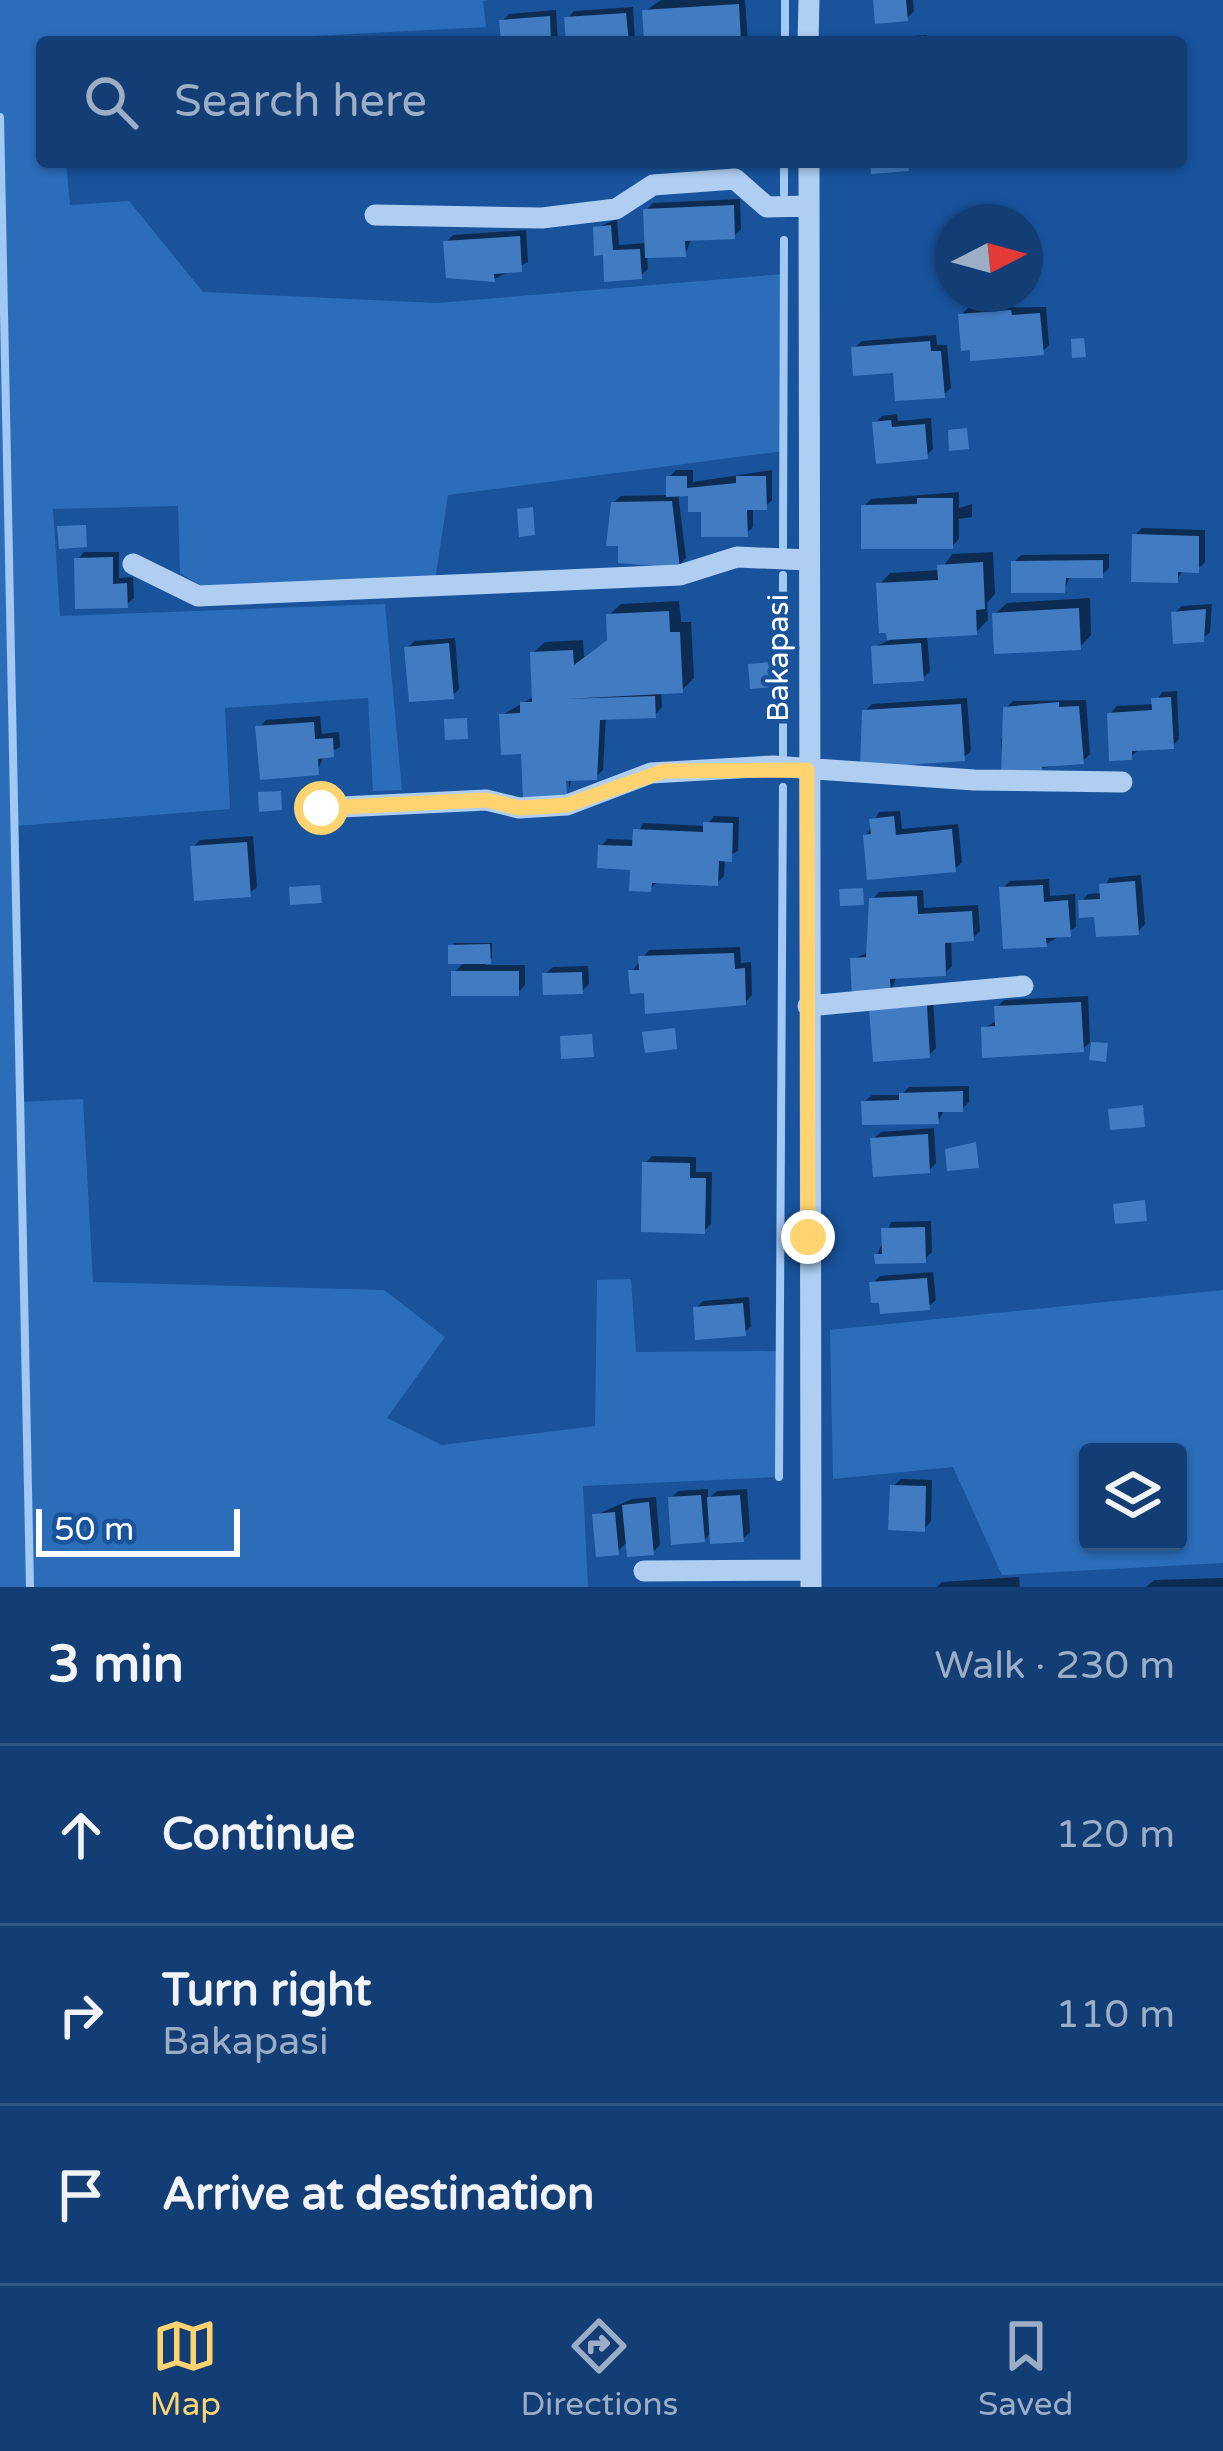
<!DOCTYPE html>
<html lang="en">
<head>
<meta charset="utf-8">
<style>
	:root { --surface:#123e75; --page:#1f497d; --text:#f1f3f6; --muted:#9caec5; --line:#315787; --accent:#ffd470 }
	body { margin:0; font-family:"Varela Round",sans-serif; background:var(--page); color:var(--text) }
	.controls { position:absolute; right:36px; bottom:36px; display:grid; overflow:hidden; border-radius:12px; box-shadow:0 3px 9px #0004 }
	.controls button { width:108px; height:108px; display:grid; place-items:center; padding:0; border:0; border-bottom:3px solid var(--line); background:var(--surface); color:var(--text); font:60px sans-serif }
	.compass { position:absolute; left:935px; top:204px; width:108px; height:108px; border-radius:50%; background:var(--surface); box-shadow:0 3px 9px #0004; rotate:84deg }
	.scale { position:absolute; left:36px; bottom:30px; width:204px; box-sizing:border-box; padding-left:12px; border:6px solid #fff; border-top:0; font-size:33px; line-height:42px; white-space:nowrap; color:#fff; -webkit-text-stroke:9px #18539c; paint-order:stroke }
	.stop { position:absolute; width:36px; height:36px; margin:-27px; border:9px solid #ffd470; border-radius:50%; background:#fff }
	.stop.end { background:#ffd470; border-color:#fff; box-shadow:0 3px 12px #0008 }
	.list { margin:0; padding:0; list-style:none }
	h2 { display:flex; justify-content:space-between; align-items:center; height:156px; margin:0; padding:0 48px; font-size:51px }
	h2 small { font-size:39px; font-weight:400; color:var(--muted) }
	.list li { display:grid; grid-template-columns:78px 1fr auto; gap:36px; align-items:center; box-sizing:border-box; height:180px; padding:0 48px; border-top:3px solid var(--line) }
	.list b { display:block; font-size:45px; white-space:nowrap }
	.list p { margin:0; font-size:39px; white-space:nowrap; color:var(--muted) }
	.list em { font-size:39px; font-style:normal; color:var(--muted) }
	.icon { flex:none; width:66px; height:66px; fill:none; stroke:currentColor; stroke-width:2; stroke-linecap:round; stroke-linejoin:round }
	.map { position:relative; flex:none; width:1223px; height:1587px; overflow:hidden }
	.search { position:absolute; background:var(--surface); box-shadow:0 3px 9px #0004; left:36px; right:36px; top:36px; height:132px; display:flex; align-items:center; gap:30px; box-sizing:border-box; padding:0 42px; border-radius:12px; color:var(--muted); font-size:45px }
	.sheet { height:696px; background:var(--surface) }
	nav { display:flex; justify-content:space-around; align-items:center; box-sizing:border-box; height:168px; border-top:3px solid var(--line); background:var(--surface); font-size:33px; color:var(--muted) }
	nav a { display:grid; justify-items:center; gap:6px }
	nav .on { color:var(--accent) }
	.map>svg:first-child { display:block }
	.green { fill:#2b6db9; fill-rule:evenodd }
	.shadow { fill:#0007 }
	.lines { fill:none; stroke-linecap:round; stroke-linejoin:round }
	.stream { stroke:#a2c9f4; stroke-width:8 }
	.building { fill:#417cc2 }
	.minor { stroke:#afcef2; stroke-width:21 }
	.route { stroke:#ffd470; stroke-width:15 }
	.labels { text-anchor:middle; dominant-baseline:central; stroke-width:9; stroke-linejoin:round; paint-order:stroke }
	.street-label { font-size:30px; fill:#fff; stroke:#18539c }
</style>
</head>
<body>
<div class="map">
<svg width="1223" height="1587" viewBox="0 0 1223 1587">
	<rect width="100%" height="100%" fill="#18539c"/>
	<path class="green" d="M0 0H488L483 1 486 27 313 36 312 42H42V162H66L70 205 129 201 203 292 437 303 784 274V451L448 495 435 581 210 591 180 573 178 506 53 509 60 616 385 604 402 790 373 791 368 698 225 708 230 809 15 826 20 1102 83 1099 93 1282 384 1290 445 1337 387 1418 442 1445 595 1426 597 1280 631 1279 636 1352 780 1351 779 1477 583 1486 588 1587H0Z
		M1223 1290V1563L1002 1575 953 1467 833 1479 830 1330ZM1088 1452H1178V1542H1088Z"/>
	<path class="shadow" d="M661 0H745L748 42H677V35L645 11Z
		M876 0H913L914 11 907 18Z
		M633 7 635 42H569L567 19 574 11Z
		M556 10 558 42H504L502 21 509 14Z
		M927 35 926 42H890L895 37Z
		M740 199 741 229 734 236 692 238 685 254 647 255 648 269 640 276 606 252 596 228 617 219 619 245 647 243 646 210 653 203Z
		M526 230 528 262 494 279 446 242 453 235Z
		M1046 307 1049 345 1042 352 961 315 968 308Z
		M936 335 937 345H947L951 388 943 395 854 348 862 341Z
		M897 414 898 421 931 418 933 449 926 456 875 423 882 416Z
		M676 470H693V482L772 470V500L765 507H753V527L746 534 704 509 691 493H678L686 558 679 565 613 503 621 496 669 495V477Z
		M959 492V508L972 504V517L959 519V539L952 546 864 506 871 499Z
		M1142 528 1205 530V562L1197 570 1184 569 1177 580 1135 535Z
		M84 552H119V578L133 577 134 598 126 605 77 560Z
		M993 552 995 594 987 603 988 620 976 632 927 635 930 671 923 678 874 647 890 640 879 585 890 573 941 570 952 554Z
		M1109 554V568L1102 575H1071L1064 590 1014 562 1021 555Z
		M1090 598 1091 635 1080 647 995 614 1007 603Z
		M679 601 681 622H691L694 678 682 690 661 691 662 707 655 715 606 717 603 770 595 777 572 778 569 789 568 766 565 793 524 750 502 715 535 696 533 653 545 642 583 640 584 657 610 638 609 615 621 604Z
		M1212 604 1210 632 1202 639 1174 613 1182 606Z
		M455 638 459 689 452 696 407 648 415 641Z
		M1177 691 1179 739 1172 746 1138 750 1131 757 1110 714 1117 706 1155 704 1162 692Z
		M967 698 971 751 963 758 865 711 872 704Z
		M1086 700 1090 754 1083 761 1003 775 1001 739 1008 732 1006 708 1013 701Z
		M320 716 322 734 339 732 340 747 324 755 317 772 259 728 266 720Z
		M900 811 902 829 958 824 962 862 955 869 866 836 879 812Z
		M714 816 739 817 738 851 725 858 724 876 717 883 658 881 650 889 633 867 601 846 608 839 635 840 643 823 706 826Z
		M253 836 257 887 249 894 193 847 200 840Z
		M1141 875 1145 924 1138 932 1081 902 1088 894 1102 893 1109 878Z
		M1049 879 1050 896 1075 894 1076 927 1046 944 1002 889 1010 881Z
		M923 890 924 908 978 905 980 931 972 939 951 940 952 966 945 973 897 976 890 993 853 959 869 952 872 900 879 892Z
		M453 943H492V958L485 965H525V985L518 993 454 973 465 961Z
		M740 947 741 963 751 962 752 995 745 1003 647 990 632 971 649 950Z
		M588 966 589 984 582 991 545 974 553 967Z
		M1088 996 1090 1042 1083 1049 984 1028 998 1020 997 1007 1004 1000Z
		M933 999 936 1048 929 1055 876 1059Z
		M969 1086V1102L962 1109H945L938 1121 864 1102 872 1095H901L909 1087Z
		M934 1128 936 1163 929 1170 873 1139 881 1132Z
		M652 1156 696 1157V1172H712L711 1224 704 1231 645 1163Z
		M931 1221 932 1252 924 1260 877 1255 891 1222Z
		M933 1272 936 1300 928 1307 882 1300 873 1283 880 1276Z
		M749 1297 751 1326 744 1333 696 1308 703 1301Z
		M901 1479 932 1480 931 1521 924 1529 893 1486Z
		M708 1489V1499L717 1491 747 1489 750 1532 743 1539 712 1532 704 1540 671 1498 678 1491Z
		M656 1497 660 1545 653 1552 628 1541 617 1552 596 1515 632 1499Z
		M1019 1577 1020 1587H937L942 1582Z
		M1223 1578V1587H1146L1154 1580Z"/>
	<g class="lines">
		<path class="stream" d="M785 42V0
			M0 117 30 1587
			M784 162V194
			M783 547 784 240
			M783 758V575
			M779 1477 783 787"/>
	</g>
	<path class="building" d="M873 0H906L908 21 875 24Z
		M739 4 741 42 644 40 642 10Z
		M626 13 629 42H566L564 17Z
		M550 16 551 42H501L499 20Z
		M870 162H908L909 171 871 174Z
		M734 205 735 239 685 241 686 257 645 258 643 209Z
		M611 225 613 250 640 249 642 279 604 282 603 255 594 256 593 227Z
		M520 236 522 272 494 274 495 282 446 278 443 241Z
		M1011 310 1012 315 1040 313 1044 355 970 361V350L961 351 958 314Z
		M1084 338 1086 357 1072 358 1071 339Z
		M930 341 931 351H941L945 398 895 401 893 373 853 376 851 347Z
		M891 420 892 427 925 424 928 459 876 464 872 422Z
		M967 428 969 449 949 451 948 430Z
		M666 476H687V488L736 483V476H766L767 510H747L748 537H701V512H688V496L666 497Z
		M917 498H953V549H861V505L917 504Z
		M672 501 680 568 618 563V546H606L611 502Z
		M533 507 535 535 519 537 517 509Z
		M86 525 87 547 59 549 57 526Z
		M1132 534 1199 536V573L1178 572V583L1131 582Z
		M113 557V584L127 583 128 608 75 609 74 558Z
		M1103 560V578H1066L1065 593H1011V561Z
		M983 562 985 609 976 610 977 635 887 640 886 633H879L876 583 938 580 937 565Z
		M1079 608 1081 650 994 654 992 613Z
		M1206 609 1204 642 1173 644 1171 612Z
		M669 611 670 632H680L683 693 565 699 655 696 656 718 600 720 597 780 566 781 567 796 523 798 521 754 501 755 499 714 520 713V702H532L530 652 573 650 574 665 607 640 606 614Z
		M449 643 454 699 409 702 404 647Z
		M921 643 924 681 873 684 871 646Z
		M772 662 774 687 750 689 748 664Z
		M1171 697 1174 749 1132 751V760L1109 761 1107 713 1152 710 1151 698Z
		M1059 702V707L1079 706 1084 764 1042 767 1043 775 1001 778 1003 707Z
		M961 704 965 761 860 768 862 710Z
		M467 718 468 739 445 740 444 719Z
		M314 722 315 739 333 738 334 757 318 759 319 775 260 780 255 726Z
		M281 791 282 810 259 812 258 792Z
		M894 816 896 835 952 829 956 872 867 880 863 835 871 834 869 819Z
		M703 822 733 823 732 862 719 861 718 886 652 883 651 892 629 891 630 870 597 868 598 845 632 846 633 829 703 832Z
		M247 842 251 897 194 901 190 846Z
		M1135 881 1139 935 1096 937 1094 917 1079 918 1078 900 1100 899 1099 884Z
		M320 885 322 903 290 905 289 887Z
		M1043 885 1044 902 1068 900 1071 937 1046 938 1047 947 1003 949 999 887Z
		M863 888 864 905 840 906 839 889Z
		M917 896 918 914 972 911 974 941 945 943 946 976 890 979 891 996 852 998 850 958 866 957 869 898Z
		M490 944 491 964H448V945Z
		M734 953 735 969 745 968 746 1005 645 1014 644 993 630 994 628 970H639L638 956Z
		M451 971H519V996H451Z
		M582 972 583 994 543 995 542 973Z
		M1081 1002 1084 1052 982 1058 981 1027 995 1026 994 1006Z
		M927 1005 930 1058 873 1062 869 1009Z
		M675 1028 677 1049 645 1053 642 1032Z
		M592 1034 594 1057 561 1059 560 1036Z
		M1091 1042 1108 1043 1106 1062 1089 1060Z
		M963 1091V1112H938L939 1124 862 1125 861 1101 899 1100V1093Z
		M1143 1105 1145 1127 1110 1130 1108 1109Z
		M928 1134 930 1173 873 1177 870 1138Z
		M976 1142 979 1168 947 1171 945 1149Z
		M642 1162 690 1163V1178H706L705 1234 641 1232Z
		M1145 1200 1147 1221 1115 1224 1113 1204Z
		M925 1227 926 1263 875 1264 874 1254H882L881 1228Z
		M927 1278 930 1310 880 1314 879 1303H871L869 1282Z
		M743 1303 746 1336 695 1340 693 1307Z
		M890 1485 926 1486 925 1532 888 1530Z
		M701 1495 705 1542 671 1545 668 1497Z
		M740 1495 744 1542 710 1544 707 1497Z
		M649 1502 654 1555 627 1557 622 1505Z
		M615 1512 619 1555 596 1557 592 1514Z"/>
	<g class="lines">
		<path class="minor" d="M808 42 809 0
			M809 162 811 1587
			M375 215 542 218 616 209 653 185 735 179 767 207 809 206
			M133 564 198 596 680 575 737 557 808 560
			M321 808 486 800 519 808 567 805 651 773 773 766 974 780 1122 782
			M808 1006 1023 986
			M644 1571 811 1570"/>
	</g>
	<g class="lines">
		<path class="route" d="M321 808 486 800 519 808 567 805 664 771 807 770 808 1237"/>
	</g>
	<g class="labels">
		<g class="street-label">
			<text transform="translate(778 658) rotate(-90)">Bakapasi</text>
		</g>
	</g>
</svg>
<div class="controls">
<button><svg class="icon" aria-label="layers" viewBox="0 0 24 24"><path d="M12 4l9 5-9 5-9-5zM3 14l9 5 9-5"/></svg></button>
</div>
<svg class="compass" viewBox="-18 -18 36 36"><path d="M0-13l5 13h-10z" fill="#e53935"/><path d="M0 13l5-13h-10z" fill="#9caec5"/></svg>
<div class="scale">50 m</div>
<div class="stop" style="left:321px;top:808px"></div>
<div class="stop end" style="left:808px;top:1237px"></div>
<div class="search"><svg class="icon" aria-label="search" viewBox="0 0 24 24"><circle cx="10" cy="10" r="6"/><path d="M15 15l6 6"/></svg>Search here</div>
</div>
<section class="sheet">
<h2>3 min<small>Walk · 230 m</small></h2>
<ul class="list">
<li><svg class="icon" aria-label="ahead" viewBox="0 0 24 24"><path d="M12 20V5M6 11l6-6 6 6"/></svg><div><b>Continue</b></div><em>120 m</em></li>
<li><svg class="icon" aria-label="right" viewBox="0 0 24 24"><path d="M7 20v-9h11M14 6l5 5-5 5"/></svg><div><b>Turn right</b><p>Bakapasi</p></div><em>110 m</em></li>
<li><svg class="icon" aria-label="arrive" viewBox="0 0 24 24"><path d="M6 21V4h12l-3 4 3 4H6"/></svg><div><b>Arrive at destination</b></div></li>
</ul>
</section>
<nav>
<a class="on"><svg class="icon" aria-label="map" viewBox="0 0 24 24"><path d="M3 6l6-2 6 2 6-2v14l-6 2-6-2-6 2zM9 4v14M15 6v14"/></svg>Map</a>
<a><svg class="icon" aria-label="directions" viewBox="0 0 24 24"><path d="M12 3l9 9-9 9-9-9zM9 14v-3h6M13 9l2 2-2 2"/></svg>Directions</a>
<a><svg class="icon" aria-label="saved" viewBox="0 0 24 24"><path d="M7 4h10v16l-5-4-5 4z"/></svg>Saved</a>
</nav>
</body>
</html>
